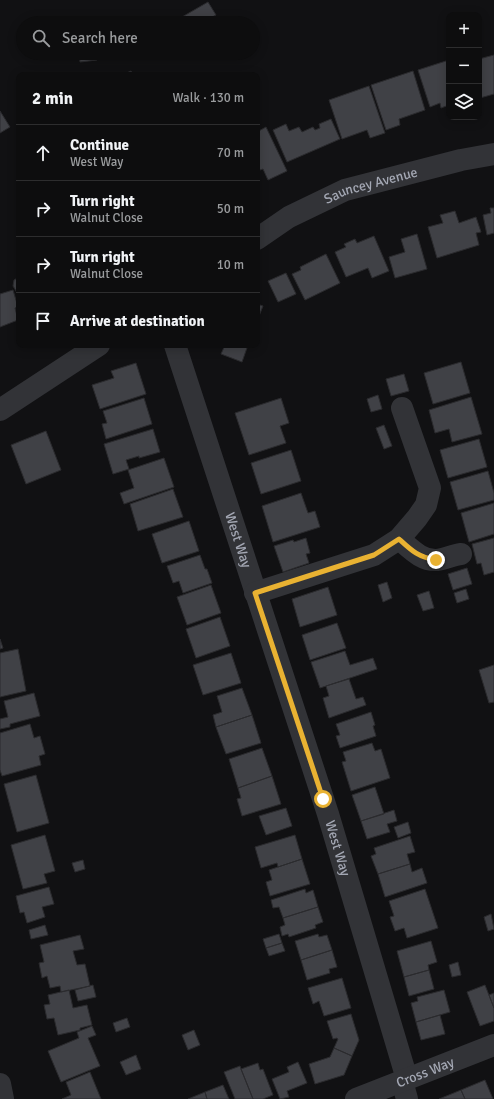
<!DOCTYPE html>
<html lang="en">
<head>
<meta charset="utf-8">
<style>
	:root { --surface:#0d0d0e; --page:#1b1b1c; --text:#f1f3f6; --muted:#9a9c9e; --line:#2d2d2e }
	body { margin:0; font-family:Signika,sans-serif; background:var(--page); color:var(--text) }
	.controls { position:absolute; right:12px; top:12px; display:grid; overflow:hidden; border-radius:8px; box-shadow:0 2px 10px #0003 }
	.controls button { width:36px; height:36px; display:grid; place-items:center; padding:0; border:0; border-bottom:1px solid var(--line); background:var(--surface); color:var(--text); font:20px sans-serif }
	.stop { position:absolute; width:12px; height:12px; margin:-9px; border:3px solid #e9b232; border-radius:50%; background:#fff }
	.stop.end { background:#e9b232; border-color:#fff; box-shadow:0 1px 4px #0008 }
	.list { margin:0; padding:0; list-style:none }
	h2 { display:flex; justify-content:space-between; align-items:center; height:52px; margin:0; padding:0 16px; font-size:17px }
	h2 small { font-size:13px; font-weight:400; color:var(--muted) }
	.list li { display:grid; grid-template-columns:26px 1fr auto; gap:12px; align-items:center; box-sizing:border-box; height:56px; padding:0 16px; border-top:1px solid var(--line) }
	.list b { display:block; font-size:15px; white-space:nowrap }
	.list p { margin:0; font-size:13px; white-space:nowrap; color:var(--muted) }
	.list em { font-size:13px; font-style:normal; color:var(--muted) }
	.icon { flex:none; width:22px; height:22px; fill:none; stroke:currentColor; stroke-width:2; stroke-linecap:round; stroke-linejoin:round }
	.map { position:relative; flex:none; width:494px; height:1099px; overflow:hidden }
	.search { position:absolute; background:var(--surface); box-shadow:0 2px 10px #0003; left:16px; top:16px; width:244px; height:44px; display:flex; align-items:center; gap:10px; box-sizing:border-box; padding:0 14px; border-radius:22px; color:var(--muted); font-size:15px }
	.panel { position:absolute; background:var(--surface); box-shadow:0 2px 10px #0003; left:16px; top:72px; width:244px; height:276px; border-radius:8px }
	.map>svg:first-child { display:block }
	.building { fill:#404146; stroke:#2b2b2e }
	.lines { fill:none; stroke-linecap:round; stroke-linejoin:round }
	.minor { stroke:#323337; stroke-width:22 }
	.route { stroke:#e9b232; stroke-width:5 }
	.labels { text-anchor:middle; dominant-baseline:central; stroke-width:3; stroke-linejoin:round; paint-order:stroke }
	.street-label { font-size:14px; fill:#a3a7b3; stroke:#0c0c0d }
</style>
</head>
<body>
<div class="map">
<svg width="494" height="1099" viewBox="0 0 494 1099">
	<rect width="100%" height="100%" fill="#111113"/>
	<path class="building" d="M208 2 216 15 201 23H185L182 17Z
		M79 53H96L97 60 80 62Z
		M494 55V94L480 98 479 59Z
		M449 60V105L441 108 440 103 430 107 418 70Z
		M131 71 133 75H122Z
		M413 71 425 110 399 119 400 125 386 130 371 85Z
		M369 86 385 133 370 138 367 130 342 139 329 100Z
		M0 111 10 127 0 133Z
		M331 119 340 139 287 162 273 130 286 124 289 131 299 127 302 132 313 127 315 130 320 128 319 124Z
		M266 127 287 171 268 180 263 169 257 171V132Z
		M490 208H494V233L487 235 483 215 491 213Z
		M455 211 459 223 476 217 481 232 476 233 479 245 437 258 428 227 443 223 440 215Z
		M417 234 427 269 395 278 389 257 405 252 401 239Z
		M374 236 389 271 372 278 368 268 346 277 335 252 346 247 344 244 355 239 357 243Z
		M326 254 340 283 305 300 292 274 301 270 300 267Z
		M286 273 296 294 278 302 268 281Z
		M19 277V296L13 286 14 280Z
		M13 290 18 307 15 308 18 320 0 327V294Z
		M257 304 263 306 257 321Z
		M225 345H248L242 362 221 354Z
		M461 362 470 393 433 404 424 373Z
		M136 363 146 394 100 409 92 385 114 378 111 371Z
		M404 374 409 391 391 396 386 379Z
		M378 395 382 409 371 412 367 399Z
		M471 397 482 434 452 442 449 429 435 433 429 410Z
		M144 398 152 424 106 439 102 424 107 423 103 411Z
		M281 398 289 423 280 426 286 443 249 455 235 413Z
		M384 425 392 446 384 449 376 428Z
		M153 429 160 452 139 458V456L126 460 129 469 113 474 104 444Z
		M46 431 61 470 26 484 11 445Z
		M479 439 487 467 448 478 440 450Z
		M291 450 301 481 261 494 251 463Z
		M164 458 174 487 124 504 120 493 134 488 128 470Z
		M488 471 494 493V500L458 510 450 482Z
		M173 489 183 517 138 531 130 504Z
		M301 493 308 513 315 511 320 527 273 542 262 506Z
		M494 503V534L469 542 461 513Z
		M189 521 199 551 162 563 152 534Z
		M306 538 310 553 306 554 309 563 283 572 274 546 293 540 294 542Z
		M494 538V572L484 575 481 563 477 564 472 544Z
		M200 555 205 569H207L212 583 183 593 179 581 173 583 167 566Z
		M467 568 472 584 453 590 448 574Z
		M387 582 392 598 383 602 378 585Z
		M211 585 221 613 187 625 177 597Z
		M328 587 337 615 300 627 292 599Z
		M466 589 469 599 457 603 454 593Z
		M429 591 434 608 423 611 417 595Z
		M220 617 230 646 196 658 186 629Z
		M337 623 346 648 310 660 302 635Z
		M0 639 3 648 0 649Z
		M18 649 26 691 0 697V653Z
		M345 651 350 665 373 658 377 669 320 688 311 662Z
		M231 653 241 683 203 695 193 665Z
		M494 665V702L489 703 479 670Z
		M349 679 356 699 363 697 366 705 329 718 323 698 329 696 326 686Z
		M242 688 252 715 216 727 213 715 222 712 217 696Z
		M34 693 40 716 10 724V727L0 729V719L8 717 4 701Z
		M371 712 375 725 373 726 376 736 340 748 336 736 340 735 336 724Z
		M252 715 261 743 226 754 216 727Z
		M30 724 34 738 40 736 45 754 39 756 41 765 2 776 0 770V733Z
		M372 743 375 751 381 749 390 778 351 791 342 762 346 761 343 752Z
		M262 748 272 776 238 788 229 759Z
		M36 775 49 823 17 832 4 784Z
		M272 776 281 804 242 816 237 799 241 798 238 788Z
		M375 787 384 814 361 821 352 795Z
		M286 808 292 826 266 835 259 816Z
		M394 810 397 821 387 824 390 832 367 839 361 821Z
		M408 822 411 833 398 838 394 827Z
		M45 835 55 871 44 874 47 883 23 889 11 845Z
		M295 835 302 859 278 867 277 863 261 868 255 847Z
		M410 836 415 852 407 854 410 864 378 874 371 856 376 854 374 848Z
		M302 859 310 884 270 896 266 882 272 880 269 870Z
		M83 860 85 869 75 872 72 863Z
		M410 864 412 872 422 868 427 883 385 897 378 874Z
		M49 887 54 904 42 907 45 917 27 923 24 912 20 913 16 896Z
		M305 889 306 893 313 890 318 907 283 918 279 907 273 908 271 900Z
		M425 889 438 928 407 938 404 928 395 931 390 917 394 916 389 901Z
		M318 907 323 922 315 925 316 928 289 937 288 934 282 936 280 927 285 925 283 918Z
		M491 914 494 929 488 931 484 917Z
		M45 925 48 935 31 939 29 930Z
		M279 934 282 943 266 948 263 939Z
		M318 934 319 937 327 935 332 950 301 960 295 941Z
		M80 935 84 949 73 951 77 965 85 964 90 986 61 992 60 986 50 988 47 976 42 978 39 963 44 962 40 945Z
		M431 941 437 962 428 965 429 970 404 977 397 951Z
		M282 943 285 951 269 956 266 948Z
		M332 950 337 967 329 969 330 973 307 980 301 960Z
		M458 962 461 975 452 977 449 965Z
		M429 970 434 989 409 996 404 977Z
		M342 978 351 1008 324 1016 319 1001 313 1004 308 988Z
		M93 985 96 997 78 1001 75 990Z
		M485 985 494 1008V1021L480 1026 467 992Z
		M69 990 73 1008 87 1005 92 1025 80 1028V1030L58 1035 54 1018 47 1019 44 1005 50 1004 48 995Z
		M444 990 450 1012 416 1022 411 1003 418 1001 417 997Z
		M494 993V1008L489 995Z
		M351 1014 359 1040 352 1056 334 1048 338 1039 337 1038 333 1039 327 1021Z
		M440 1015 445 1034 421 1040 416 1022Z
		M127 1018 130 1027 116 1032 113 1023Z
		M92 1026 96 1035 88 1038 100 1066 61 1082 48 1051 79 1038 77 1032Z
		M194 1030 200 1045 188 1050 182 1035Z
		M334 1048 352 1056 344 1075 315 1084 309 1064 330 1057Z
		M136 1055 141 1069 126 1075 120 1062Z
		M298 1062 307 1083 287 1091 289 1097 280 1099 272 1079 289 1072 287 1067Z
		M258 1063 260 1070 263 1069 273 1095 263 1099H253L241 1069Z
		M240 1066 241 1069 253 1099H235L224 1072Z
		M90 1072 101 1099H62L71 1095 66 1082Z
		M485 1080 493 1099H465L461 1090Z
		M223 1085 229 1099H207L205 1092Z
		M461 1090 465 1099H439Z
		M205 1092 207 1099H188Z"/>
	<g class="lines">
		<g class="minor">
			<path id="s1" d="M257 239 289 217 345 190 461 160 494 154"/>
			<path id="s2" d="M175 345 328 814 407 1079"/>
			<path d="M0 410 99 345"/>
			<path d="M399 539C410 548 421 561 437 560 445 559 453 555 461 554"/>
			<path d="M255 593 374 555 399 539 417 518 426 505 430 488 402 408"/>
			<path d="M402 1081 407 1099"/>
			<path d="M0 1084 3 1099"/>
			<path id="s3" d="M356 1099 494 1045"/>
		</g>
	</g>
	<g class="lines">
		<path class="route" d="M323 799 255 593 374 555 399 539C412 551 418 557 436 560"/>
	</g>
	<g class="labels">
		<g class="street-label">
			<text stroke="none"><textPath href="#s1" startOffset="127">Sauncey Avenue</textPath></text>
			<text stroke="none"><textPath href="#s2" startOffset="205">West Way</textPath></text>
			<text stroke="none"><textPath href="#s2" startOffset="529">West Way</textPath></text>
			<text stroke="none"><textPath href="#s3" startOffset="74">Cross Way</textPath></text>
		</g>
	</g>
</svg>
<div class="controls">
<button>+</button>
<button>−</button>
<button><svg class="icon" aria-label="layers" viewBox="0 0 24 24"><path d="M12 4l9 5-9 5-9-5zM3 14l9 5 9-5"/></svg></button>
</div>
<div class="stop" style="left:323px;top:799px"></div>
<div class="stop end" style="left:436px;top:560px"></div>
<div class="search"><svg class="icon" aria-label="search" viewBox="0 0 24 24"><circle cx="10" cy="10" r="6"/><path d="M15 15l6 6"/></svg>Search here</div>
<section class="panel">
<h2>2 min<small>Walk · 130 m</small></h2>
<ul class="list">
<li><svg class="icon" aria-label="ahead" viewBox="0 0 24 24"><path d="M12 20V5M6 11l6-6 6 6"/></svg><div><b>Continue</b><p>West Way</p></div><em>70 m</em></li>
<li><svg class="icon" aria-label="right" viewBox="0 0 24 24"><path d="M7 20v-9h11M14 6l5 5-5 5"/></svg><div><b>Turn right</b><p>Walnut Close</p></div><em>50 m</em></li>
<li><svg class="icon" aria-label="right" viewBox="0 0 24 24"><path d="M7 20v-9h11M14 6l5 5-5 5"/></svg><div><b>Turn right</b><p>Walnut Close</p></div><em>10 m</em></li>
<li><svg class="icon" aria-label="arrive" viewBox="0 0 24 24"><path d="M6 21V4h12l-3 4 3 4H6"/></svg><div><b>Arrive at destination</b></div></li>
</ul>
</section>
</div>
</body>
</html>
